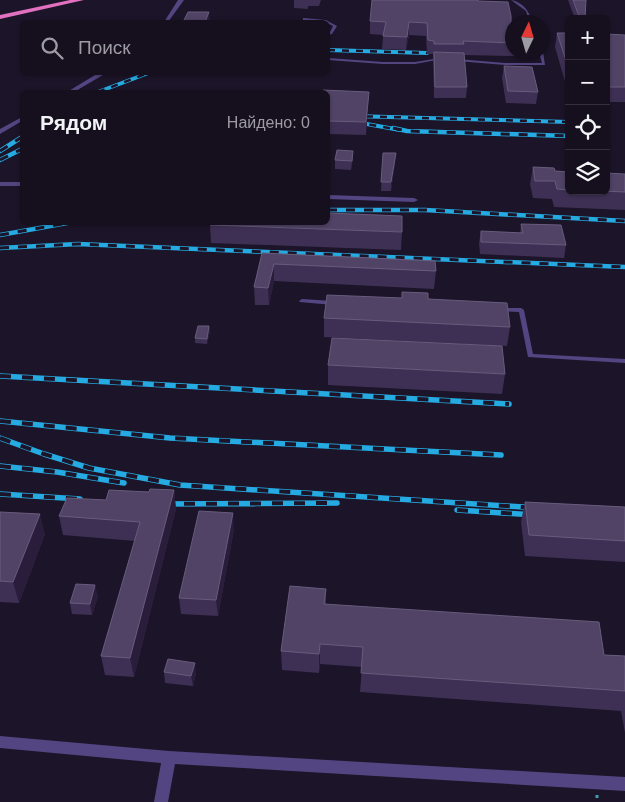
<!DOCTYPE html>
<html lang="ru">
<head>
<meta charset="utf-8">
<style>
	:root { --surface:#150f1e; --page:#221d2b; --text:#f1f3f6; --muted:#9d9ca4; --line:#342f3c }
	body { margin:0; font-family:Arial,sans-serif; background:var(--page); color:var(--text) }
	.controls { position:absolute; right:15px; top:15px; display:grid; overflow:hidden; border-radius:8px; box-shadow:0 1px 4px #0004 }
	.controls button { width:45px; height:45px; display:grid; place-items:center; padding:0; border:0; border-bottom:1px solid var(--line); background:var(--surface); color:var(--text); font:25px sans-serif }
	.compass { position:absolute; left:505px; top:15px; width:45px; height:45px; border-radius:50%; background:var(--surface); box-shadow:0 1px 4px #0004; rotate:5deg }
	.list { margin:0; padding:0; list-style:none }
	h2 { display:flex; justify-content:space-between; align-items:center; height:65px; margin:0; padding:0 20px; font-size:21px }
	h2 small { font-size:16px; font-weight:400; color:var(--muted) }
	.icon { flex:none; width:28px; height:28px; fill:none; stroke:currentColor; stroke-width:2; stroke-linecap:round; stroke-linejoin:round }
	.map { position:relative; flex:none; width:625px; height:802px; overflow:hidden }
	.search { position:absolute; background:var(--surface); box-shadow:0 1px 4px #0004; left:20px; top:20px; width:310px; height:55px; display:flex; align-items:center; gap:12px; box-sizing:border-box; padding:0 18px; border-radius:8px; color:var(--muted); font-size:19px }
	.panel { position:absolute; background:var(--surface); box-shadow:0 1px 4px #0004; left:20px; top:90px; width:310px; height:135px; border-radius:8px }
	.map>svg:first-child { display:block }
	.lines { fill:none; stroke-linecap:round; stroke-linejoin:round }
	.path { stroke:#419fad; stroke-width:3; stroke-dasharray:3 5; stroke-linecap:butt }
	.service { fill:#534581; fill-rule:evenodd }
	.minor { fill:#534581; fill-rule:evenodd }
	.trunk { fill:#e170be; fill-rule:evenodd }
	.rail-far2-casing { stroke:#25abe2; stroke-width:4 }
	.rail-far1-casing { stroke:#25abe2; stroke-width:4.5 }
	.rail-casing { stroke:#25abe2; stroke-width:5.5 }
	.rail-far2 { stroke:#1c1428; stroke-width:2.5; stroke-dasharray:7; stroke-linecap:butt }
	.rail-far1 { stroke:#1c1428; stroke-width:3; stroke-dasharray:9; stroke-linecap:butt }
	.rail { stroke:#1c1428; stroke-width:4; stroke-dasharray:11; stroke-linecap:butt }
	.wall { fill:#3e3054 }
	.shaded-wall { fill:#291d3b }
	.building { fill:#504366; stroke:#685c7d }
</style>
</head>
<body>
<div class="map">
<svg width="625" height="802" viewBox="0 0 625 802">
	<rect width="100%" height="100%" fill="#1c1428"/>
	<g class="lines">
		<path class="path" d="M597 795V802"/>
		<path class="service" d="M511 0C523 2 530 12 532 22H529L526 11Z
			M304 18 326 20 337 26 332 34 328 35V33L330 32 333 26 325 22 303 20V18Z
			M539 52H543L545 65H505L457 61 455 60 457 59 505 63H542Z
			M328 58 383 62H415L440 58 442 59 415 64H383L328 60Z
			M302 299 333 301 336 303 333 305 300 302 299 301Z
			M501 308H521L524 310 533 354 625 359V363L528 357 519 312 499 311 498 310Z"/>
		<path class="minor" d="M178 0H184L168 22H164Z
			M100 72H108L74 92H67Z
			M22 117V121L0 134V129Z
			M0 182H22V186H0Z
			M328 195 414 198 418 200 414 202 328 199Z
			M0 736 169 751 625 777V791L175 764 168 802H154L161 763 0 748Z"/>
		<path class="trunk" d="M70 0H84L0 19V15Z"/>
		<g class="rail-far2-casing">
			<path id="rail-far2" d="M328 50 427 53
				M98 92 151 72
				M352 116 569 122
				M328 117 400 130"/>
		</g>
		<g class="rail-far1-casing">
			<path id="rail-far1" d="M393 128 407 131 569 136
				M0 151 22 137
				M0 160 22 149
				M328 210H425L625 221
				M0 235 73 222
				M0 248 78 244 625 267"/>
		</g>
		<g class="rail-casing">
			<path id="rail" d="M0 376 509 404
				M0 421 170 438 501 455
				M0 438 44 454 89 468 180 485 538 508
				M0 466 57 472 124 483
				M0 494 80 499
				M162 504 337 503
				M457 510 535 515"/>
		</g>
		<use href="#rail-far2" class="rail-far2"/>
		<use href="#rail-far1" class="rail-far1"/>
		<use href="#rail" class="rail"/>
	</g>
	<path class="wall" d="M294 0H321L319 6H308V9L294 8Z
		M437 0H478V1L511 32H512V52H516V56L464 55 467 87 466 98H434L433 57V54H427L426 36 409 35 406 50 382 49 383 35 370 34V21Z
		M568 0H586L585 19H575Z
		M557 33H569V85H566L555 47Z
		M606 34 625 35V102H606Z
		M504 66 538 92 536 104 506 103 502 78Z
		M328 92H369L366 135 328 134Z
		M383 153H396L395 162 391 191H381Z
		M353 159 351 170 335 169V160Z
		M533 167 555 171 569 172V191H606L625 174V210L554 207 552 199 533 198 530 184Z
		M521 224 566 245 564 258 480 254 479 243 481 231 520 233Z
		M210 225 402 232 401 250 211 243Z
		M262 253 436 271 434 289 274 281 269 305H255L254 287Z
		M402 298 428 299 510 327 507 346 324 337V318Z
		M209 326 210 331 207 344 195 343V338Z
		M328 365 505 374 502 394 328 385Z
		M174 490 176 509 134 677 105 675 101 656 135 541 63 535 59 516 106 500 149 492Z
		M525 502 625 507V562L525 556 521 522Z
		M0 512 45 534 19 603 0 602Z
		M234 529 218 616 181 614 179 598Z
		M326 589V604L604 655 625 656V733L621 711 360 692 362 667 320 664 319 673 282 670 281 651Z
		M98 596 92 615 72 614 70 603Z
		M164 672 196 673 193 686 165 683Z"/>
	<path class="shaded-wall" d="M209 12 210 22H205Z
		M409 22V35L406 50 407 37Z
		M369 92 368 104 366 135V122Z
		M353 151V159L351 170 352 161Z
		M396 153 395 162 391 191V182Z
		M274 264V281L269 305 268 288Z
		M209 326 210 331 207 344V339Z
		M174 490 176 509 134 677 130 658Z
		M233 513 234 529 218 616 216 600Z
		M40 514 45 534 19 603 13 582Z
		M95 585 98 596 92 615 90 604Z
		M320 644V664L319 673V654Z
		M195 663 196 673 193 686 191 676Z"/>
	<path class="building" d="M372 0H478V1L508 2 511 16V32H512V43L463 41 464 44H434V41L428 40 427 23 409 22 407 37 383 36 386 22 370 21Z
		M573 0H586L585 19H580Z
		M188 12H209L205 22H183Z
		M557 33H569V70Z
		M606 34 625 35V87H606Z
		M434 52 464 53 467 87H435Z
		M504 66 532 67 538 92 508 91Z
		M323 90 369 92 366 122 328 121V92H323Z
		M337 150 353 151 352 161 335 160Z
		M383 153H396L391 182H381Z
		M533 167 554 168 555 171 569 172V190L557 189 555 181H535Z
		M606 173 625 174V192L603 191H606Z
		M328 213 402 216V232L210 225 211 222H328Z
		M521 224 561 225 566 245 481 242V231L523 233Z
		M262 253 435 261 436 271 274 264 268 288 254 287Z
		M402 292 428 293V299L507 303 510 327 324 318 327 295 402 298Z
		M198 326H209L207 339 195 338Z
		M332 338 502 346 505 374 328 365Z
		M150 489 174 490 130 658 101 656 140 522 59 516 67 498 106 500 109 490 149 492Z
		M525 502 625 507V541L529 535Z
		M199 511 233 513 216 600 179 598Z
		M0 512 40 514 13 582 0 581Z
		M76 584 95 585 90 604 70 603Z
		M290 586 326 589 324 604 599 622 604 655 625 656V691L361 673 363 647 320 644 319 654 281 651Z
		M168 659 195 663 191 676 164 672Z"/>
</svg>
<div class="controls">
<button>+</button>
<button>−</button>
<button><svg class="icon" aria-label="locate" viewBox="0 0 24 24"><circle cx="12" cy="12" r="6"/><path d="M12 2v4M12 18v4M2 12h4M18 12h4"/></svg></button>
<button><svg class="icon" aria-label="layers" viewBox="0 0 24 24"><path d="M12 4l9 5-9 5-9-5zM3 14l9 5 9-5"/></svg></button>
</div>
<svg class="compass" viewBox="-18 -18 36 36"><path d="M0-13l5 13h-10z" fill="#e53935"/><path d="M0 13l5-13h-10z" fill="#9d9ca4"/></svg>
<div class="search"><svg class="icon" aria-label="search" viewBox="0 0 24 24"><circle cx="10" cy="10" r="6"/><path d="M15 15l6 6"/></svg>Поиск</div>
<section class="panel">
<h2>Рядом<small>Найдено: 0</small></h2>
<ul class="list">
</ul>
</section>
</div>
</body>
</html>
